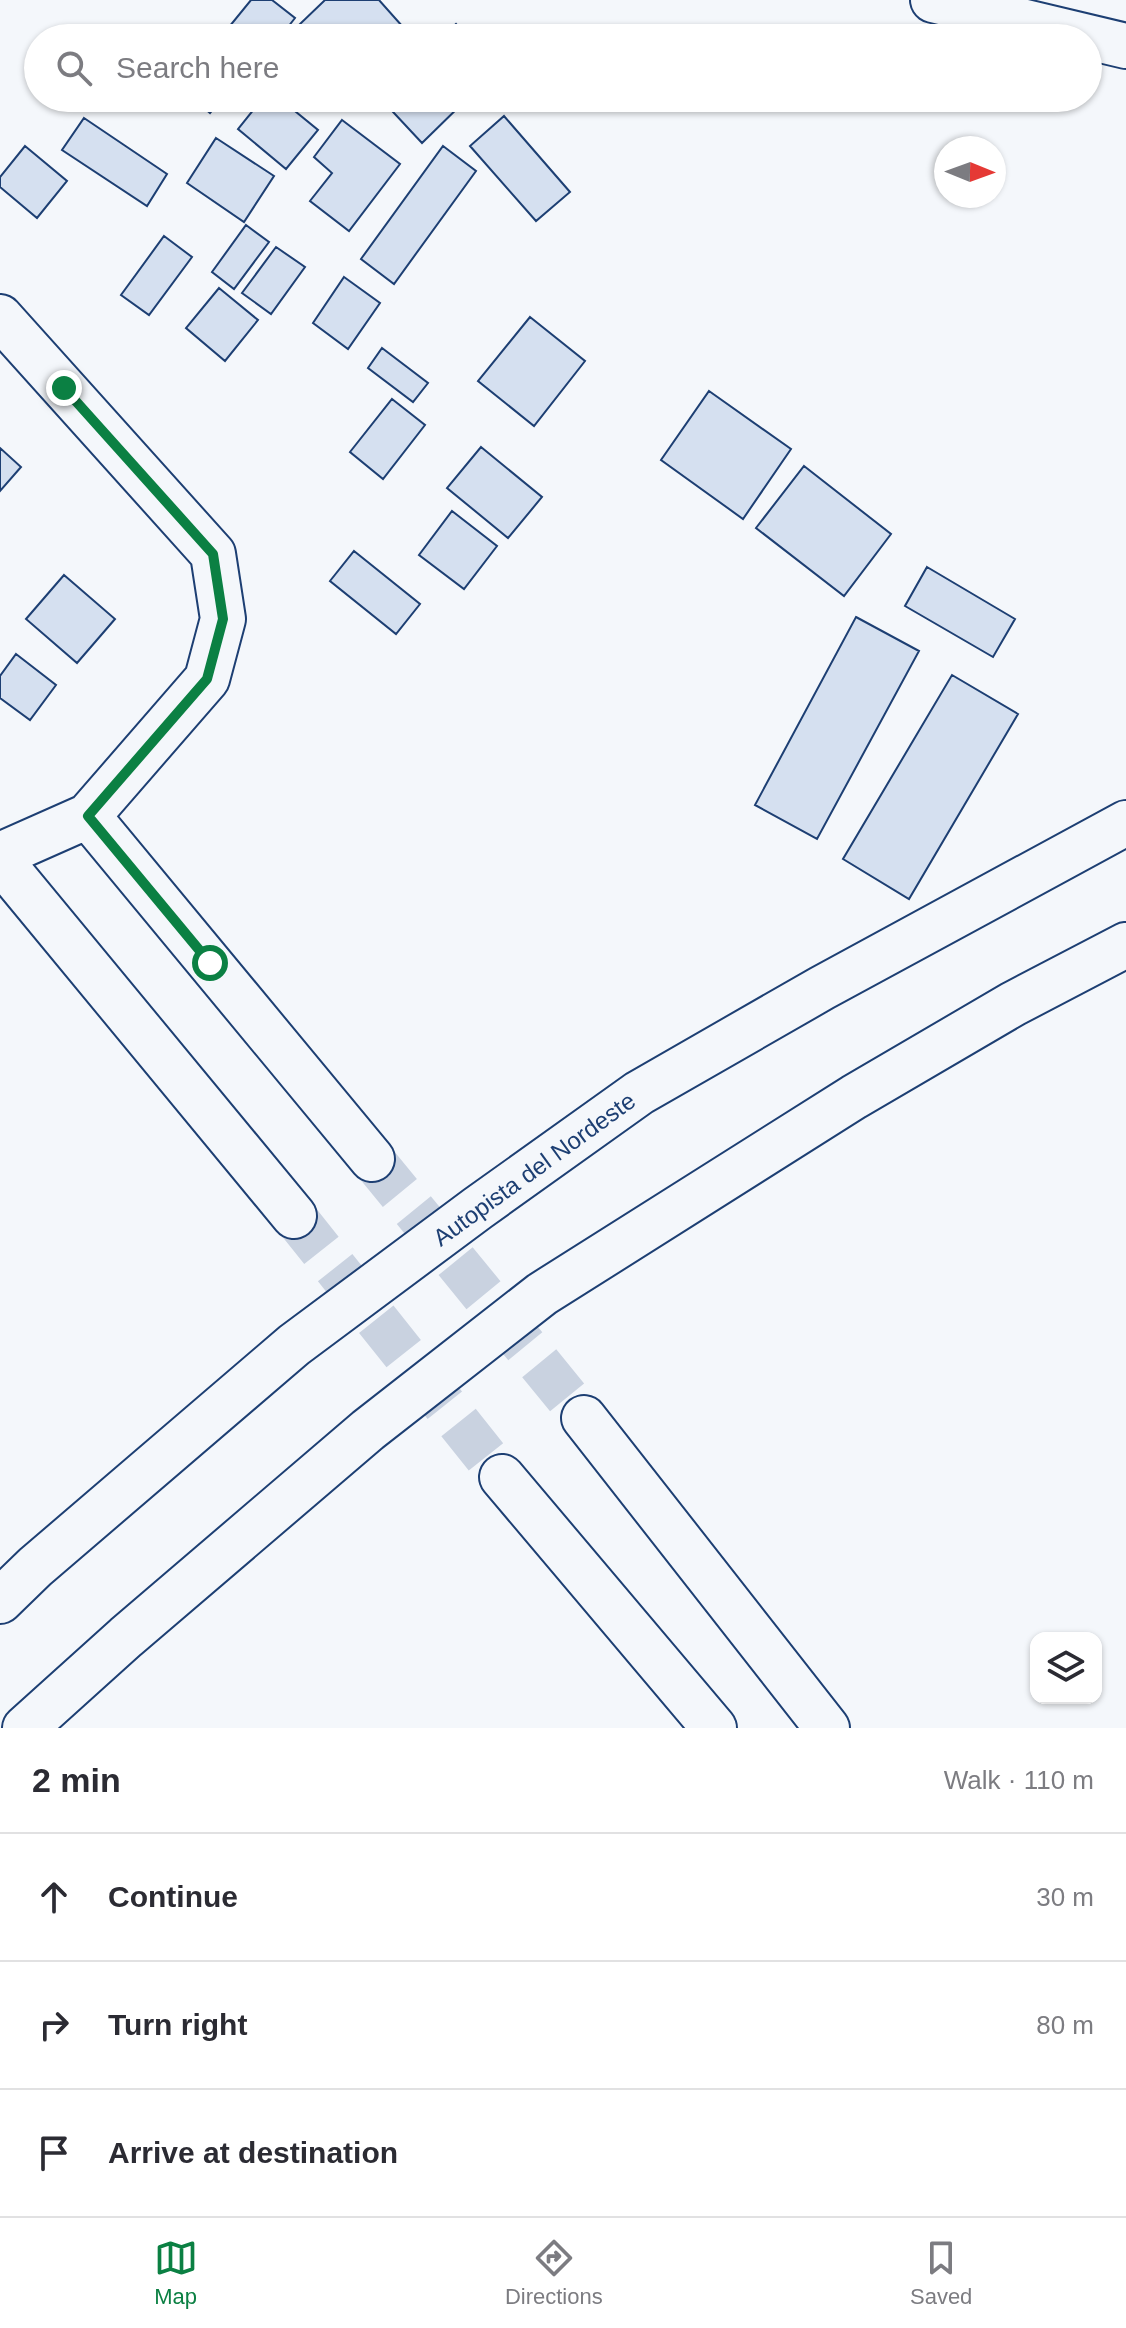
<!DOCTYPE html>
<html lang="en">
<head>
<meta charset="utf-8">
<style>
	:root { --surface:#fff; --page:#f2f2f3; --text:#2b2b33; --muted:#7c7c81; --line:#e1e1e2; --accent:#0b8043 }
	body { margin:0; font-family:Helvetica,sans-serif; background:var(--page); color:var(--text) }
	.controls { position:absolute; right:24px; bottom:24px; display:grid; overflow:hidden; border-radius:16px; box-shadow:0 2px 6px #0004 }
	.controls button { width:72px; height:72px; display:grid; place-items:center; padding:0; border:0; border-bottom:2px solid var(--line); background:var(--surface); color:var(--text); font:40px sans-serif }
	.compass { position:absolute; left:934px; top:136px; width:72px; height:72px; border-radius:50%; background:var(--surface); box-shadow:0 2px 6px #0004; rotate:91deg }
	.stop { position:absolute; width:24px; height:24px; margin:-18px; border:6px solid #0b8043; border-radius:50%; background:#fff }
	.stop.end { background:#0b8043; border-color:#fff; box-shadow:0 2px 8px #0008 }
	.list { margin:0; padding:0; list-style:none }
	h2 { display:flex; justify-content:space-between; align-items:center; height:104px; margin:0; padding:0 32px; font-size:34px }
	h2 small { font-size:26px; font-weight:400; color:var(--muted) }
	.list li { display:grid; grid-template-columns:52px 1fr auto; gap:24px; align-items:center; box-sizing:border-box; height:128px; padding:0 32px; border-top:2px solid var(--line) }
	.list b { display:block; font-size:30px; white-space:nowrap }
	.list em { font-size:26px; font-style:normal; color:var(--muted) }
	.icon { flex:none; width:44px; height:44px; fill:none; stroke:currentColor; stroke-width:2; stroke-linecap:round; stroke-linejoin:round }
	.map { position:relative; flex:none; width:1126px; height:1728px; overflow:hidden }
	.search { position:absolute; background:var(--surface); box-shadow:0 2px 6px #0004; left:24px; right:24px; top:24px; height:88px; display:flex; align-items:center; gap:20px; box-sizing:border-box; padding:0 28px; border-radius:44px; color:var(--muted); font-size:30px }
	.sheet { height:488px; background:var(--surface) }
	nav { display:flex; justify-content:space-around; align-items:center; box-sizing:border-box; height:112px; border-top:2px solid var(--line); background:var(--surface); font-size:22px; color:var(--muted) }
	nav a { display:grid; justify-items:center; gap:4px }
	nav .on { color:var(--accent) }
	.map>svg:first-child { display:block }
	.building { fill:#d5e0f0; stroke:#1d3f73; stroke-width:2 }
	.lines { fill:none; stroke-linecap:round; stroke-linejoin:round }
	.major-tunnel { stroke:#c9d2e0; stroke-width:44; stroke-dasharray:44 22; stroke-linecap:butt }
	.major-casing { stroke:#1d3f73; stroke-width:48 }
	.highway-casing { stroke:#1d3f73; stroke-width:48 }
	.major { stroke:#f4f7fb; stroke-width:44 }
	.highway { stroke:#f4f7fb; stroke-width:44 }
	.route { stroke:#0b8043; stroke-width:10 }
	.labels { text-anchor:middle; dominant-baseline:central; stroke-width:6; stroke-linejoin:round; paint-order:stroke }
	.street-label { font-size:24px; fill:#1d3f73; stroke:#f4f7fb }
</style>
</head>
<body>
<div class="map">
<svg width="1126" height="1728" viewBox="0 0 1126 1728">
	<rect width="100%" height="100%" fill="#f4f7fb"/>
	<path class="building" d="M251 0H272L295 18 284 32 291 38H220Z
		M325 0H379L411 36 409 38H313L300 24Z
		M456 24 469 38H441Z
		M193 98H222L210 113Z
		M263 98H279L318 130 286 169 238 129Z
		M380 98H468L422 143Z
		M504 116 570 192 536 221 470 146Z
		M84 118 167 174 147 206 62 150Z
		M342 120 400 164 349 231 310 201 332 173 314 157Z
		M216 138 274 176 244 222 187 183Z
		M25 146 67 181 37 218 0 187V177Z
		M443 146 476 171 394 284 361 259Z
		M246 225 269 242 234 289 212 272Z
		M164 236 192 257 149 315 121 295Z
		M276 247 305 267 271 314 242 293Z
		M344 277 380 303 348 349 313 323Z
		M219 288 258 320 225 361 186 328Z
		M530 317 585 361 534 426 478 381Z
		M382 348 428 383 413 402 368 368Z
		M709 391 791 449 743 519 661 460Z
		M392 399 425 425 383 479 350 452Z
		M481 447 542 497 508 538 447 488Z
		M0 448 21 467 0 491Z
		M804 466 891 534 844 596 756 528Z
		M452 511 497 546 464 589 419 555Z
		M354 551 420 604 396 634 330 581Z
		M927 567 1015 619 993 657 905 606Z
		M64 575 115 619 77 663 26 619Z
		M856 617 919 651 817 839 755 805Z
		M16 654 56 685 30 720 0 698V676Z
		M952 675 1018 714 909 899 843 859Z"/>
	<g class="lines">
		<path class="major-tunnel" d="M372 1159 584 1418
			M294 1216 502 1477"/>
		<g class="major-casing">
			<path id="major" d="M0 317 213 554 223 619 207 679 88 816 0 855
				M88 816 372 1159
				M0 860 294 1216
				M584 1418 827 1728
				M502 1477 714 1728"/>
		</g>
		<g class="highway-casing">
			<path id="highway" d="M933 0 1126 46
				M0 1601 35 1567 294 1345 478 1208 639 1093 822 988 1126 823
				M25 1728 126 1637 368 1430 542 1294 854 1097 1013 1004 1126 945"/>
		</g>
		<use href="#major" class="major"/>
		<use href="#highway" class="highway"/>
	</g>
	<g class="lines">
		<path class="route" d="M64 388 213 554 223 619 207 679 88 816 210 963"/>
	</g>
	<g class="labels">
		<g class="street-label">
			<text transform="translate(534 1169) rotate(-36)">Autopista del Nordeste</text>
		</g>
	</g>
</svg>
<div class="controls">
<button><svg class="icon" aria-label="layers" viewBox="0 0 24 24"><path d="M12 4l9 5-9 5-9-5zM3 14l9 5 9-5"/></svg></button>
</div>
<svg class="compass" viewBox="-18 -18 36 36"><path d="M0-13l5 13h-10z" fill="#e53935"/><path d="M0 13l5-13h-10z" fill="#7c7c81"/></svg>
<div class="stop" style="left:210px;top:963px"></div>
<div class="stop end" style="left:64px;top:388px"></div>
<div class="search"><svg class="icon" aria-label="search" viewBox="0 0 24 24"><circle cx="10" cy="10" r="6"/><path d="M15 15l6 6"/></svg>Search here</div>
</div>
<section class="sheet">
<h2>2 min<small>Walk · 110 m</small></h2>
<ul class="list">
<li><svg class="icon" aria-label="ahead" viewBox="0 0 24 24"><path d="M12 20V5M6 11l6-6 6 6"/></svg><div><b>Continue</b></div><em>30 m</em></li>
<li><svg class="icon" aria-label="right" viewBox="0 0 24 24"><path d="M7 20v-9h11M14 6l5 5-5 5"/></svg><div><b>Turn right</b></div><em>80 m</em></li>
<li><svg class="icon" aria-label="arrive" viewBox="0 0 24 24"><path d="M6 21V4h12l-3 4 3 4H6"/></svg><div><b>Arrive at destination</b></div></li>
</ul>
</section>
<nav>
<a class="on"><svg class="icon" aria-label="map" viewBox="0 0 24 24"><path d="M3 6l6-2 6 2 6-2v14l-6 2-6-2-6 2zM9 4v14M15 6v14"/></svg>Map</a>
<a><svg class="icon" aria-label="directions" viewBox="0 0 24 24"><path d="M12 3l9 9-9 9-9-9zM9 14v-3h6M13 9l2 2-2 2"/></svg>Directions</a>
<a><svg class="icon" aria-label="saved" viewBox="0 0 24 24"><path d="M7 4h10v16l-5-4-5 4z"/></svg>Saved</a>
</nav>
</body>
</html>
